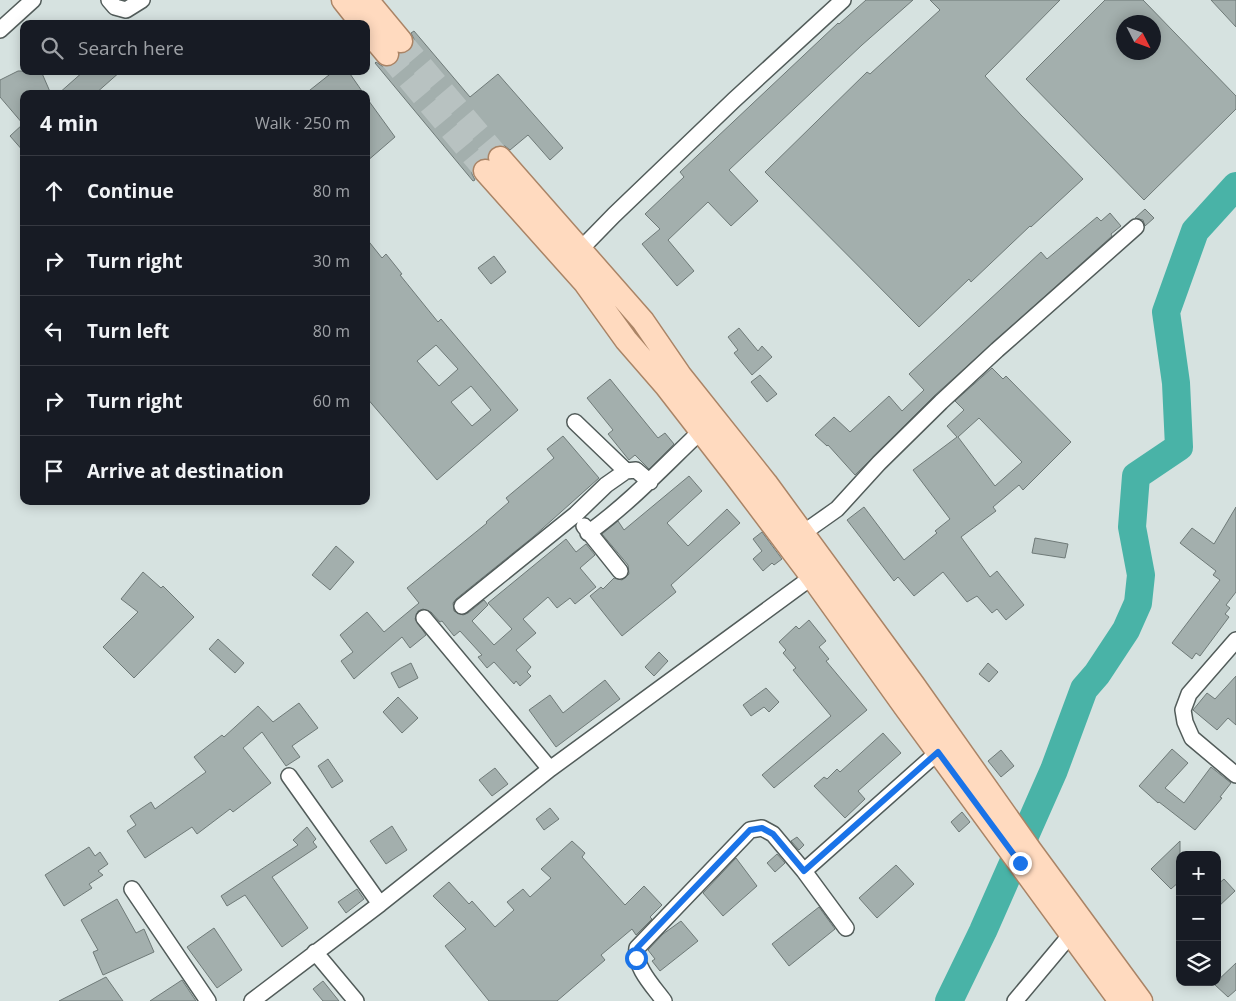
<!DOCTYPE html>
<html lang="en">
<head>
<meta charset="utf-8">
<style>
	:root { --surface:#171b24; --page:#242831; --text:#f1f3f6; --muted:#9ea1a6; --line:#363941 }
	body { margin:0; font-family:"Open Sans",sans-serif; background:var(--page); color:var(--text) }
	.controls { position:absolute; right:15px; bottom:15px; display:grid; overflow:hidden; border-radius:10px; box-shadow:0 2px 12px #0003 }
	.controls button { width:45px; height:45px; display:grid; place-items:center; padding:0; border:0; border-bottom:1px solid var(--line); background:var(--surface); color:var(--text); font:25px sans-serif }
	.compass { position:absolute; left:1116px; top:15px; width:45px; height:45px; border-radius:50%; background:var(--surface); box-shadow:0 2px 12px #0003; rotate:132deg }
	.stop { position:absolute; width:15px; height:15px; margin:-11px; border:4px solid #1a73e8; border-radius:50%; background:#fff }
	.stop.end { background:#1a73e8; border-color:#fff; box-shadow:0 1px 5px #0008 }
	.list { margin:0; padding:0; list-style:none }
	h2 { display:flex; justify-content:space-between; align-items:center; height:65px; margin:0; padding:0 20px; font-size:21px }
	h2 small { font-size:16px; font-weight:400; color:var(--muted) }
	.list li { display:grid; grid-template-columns:32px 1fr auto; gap:15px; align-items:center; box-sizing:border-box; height:70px; padding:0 20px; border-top:1px solid var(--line) }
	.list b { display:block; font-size:19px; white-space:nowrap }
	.list em { font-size:16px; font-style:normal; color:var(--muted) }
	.icon { flex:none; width:28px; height:28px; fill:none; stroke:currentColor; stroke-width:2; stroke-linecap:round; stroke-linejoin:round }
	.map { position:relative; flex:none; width:1236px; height:1001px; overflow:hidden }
	.search { position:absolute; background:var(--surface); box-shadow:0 2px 12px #0003; left:20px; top:20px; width:350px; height:55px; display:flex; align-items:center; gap:12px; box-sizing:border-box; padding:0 18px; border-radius:10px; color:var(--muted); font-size:19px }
	.panel { position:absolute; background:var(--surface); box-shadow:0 2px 12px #0003; left:20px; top:90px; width:350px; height:415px; border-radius:10px }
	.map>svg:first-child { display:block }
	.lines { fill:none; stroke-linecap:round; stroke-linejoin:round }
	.river { stroke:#49b3a7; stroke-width:28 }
	.building { fill:#a3afad; stroke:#6f7a78; fill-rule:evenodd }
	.primary-tunnel { stroke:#b8c2c1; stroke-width:22; stroke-dasharray:22 11; stroke-linecap:butt }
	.minor-casing { stroke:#525c5a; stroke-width:18 }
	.primary-casing { stroke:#aa8466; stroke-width:25 }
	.minor { stroke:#fff; stroke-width:15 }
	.primary { stroke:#ffdabf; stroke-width:22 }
	.route { stroke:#1a73e8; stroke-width:6 }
</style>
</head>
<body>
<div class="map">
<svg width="1236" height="1001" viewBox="0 0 1236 1001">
	<rect width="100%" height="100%" fill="#d6e2e0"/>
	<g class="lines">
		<path class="river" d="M949 1001 983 931 1054 770 1084 689 1097 674 1126 630 1138 603 1141 575 1132 527 1136 476 1179 447 1176 383 1166 312 1195 231 1236 186"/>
	</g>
	<path class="building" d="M866 0H913L862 45 729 170 758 201 731 226 708 202 668 240 694 271 677 286 642 244 660 229 645 214 684 177 680 172 838 23 839 24Z
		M930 0H1060L985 76 1021 115 1083 179 1031 227 1030 226 971 282 969 279 919 327 765 172 867 72 870 74 940 10Z
		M1105 0H1143L1236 96V109L1144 200 1026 79ZM1124 22H1154V52H1124Z
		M1211 0H1236V27Z
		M414 31 470 97 498 74 563 148 550 160 528 135 510 150 505 146 497 145 491 148 488 153 487 158H482L476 162 472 167V174L475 180 473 181 375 63 376 62 382 66 389 67 395 64 399 59 400 54 409 51 413 46 414 39 411 33Z
		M18 71H41L51 94H24V152L10 136 23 124 0 97V80Z
		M84 71H121L95 94H58Z
		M334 71H348L364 94H305Z
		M366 97 395 137 366 162Z
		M1145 209 1154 218 1145 226 1143 220 1135 218Z
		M1110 213 1121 226 1111 234 1112 236 935 395 855 475 828 445 827 446 815 435 834 417 850 432 889 396 902 411 924 390 909 374 1041 252 1047 259 1097 217 1101 221Z
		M366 238 382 258 386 254 402 274 400 275 438 322 441 319 518 410 437 480 366 397ZM436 345 458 369 439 386 417 361ZM471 386 491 410 472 426 451 402Z
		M494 256 506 272 491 284 478 268Z
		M739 328 758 351 762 346 772 357 752 375 734 353 738 350 728 337Z
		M992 368 1003 379 1006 376 1071 442 1023 490 1019 485 993 507 996 511 961 537 990 577 997 571 1024 605 1006 620 997 609 992 613 977 596 967 602 943 572 914 596 898 577 894 581 847 520 864 507 904 560 937 533 935 531 950 519 913 470 957 437 947 426 964 410 955 401ZM979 418 1022 462 995 486 958 437Z
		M760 375 777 394 767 402 751 382Z
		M610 379 658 438 665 433 674 444 649 469 635 455 629 460 608 434 613 430 587 398Z
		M563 436 599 478 533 537 456 599 453 603 454 611 463 615 468 613 484 600 488 605 472 621 494 645 512 629 488 603 566 539 576 552 586 544 595 555 580 568 596 587 575 604 570 598 557 608 548 597 523 619 536 633 516 650 531 667 527 672 531 676 520 686 516 681 514 684 494 662 487 668 478 657 482 655 460 631 454 636 442 621 440 622 431 612 423 609 418 611 415 619 426 635 410 648 402 637 354 679 341 661 353 652 340 635 367 612 384 632 419 603 407 588 487 523 486 522 509 502 506 498 554 458 547 449Z
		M689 476 702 491 667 523 688 546 727 509 740 523 671 585 676 592 622 636 590 596 601 587 603 589 614 578 622 580 629 574 628 565 602 534 618 521 624 530Z
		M1236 507V592L1226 605 1230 608 1225 614 1229 617 1200 656 1196 653 1192 659 1172 643 1220 580 1213 575 1216 571 1180 543 1192 528 1214 544Z
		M762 532 782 559 774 565 772 563 763 571 753 559 762 551 753 539Z
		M1035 538 1068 544 1065 558 1032 553Z
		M336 546 354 562 330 590 312 575Z
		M143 572 161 588 163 586 194 617 134 678 103 647 138 612 121 599Z
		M809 620 826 641 819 647 829 659 826 661 867 710 774 788 762 775 831 716 793 670 796 668 783 653 786 650 779 642 796 626 799 629Z
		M218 639 244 663 235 673 209 649Z
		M659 652 668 661 654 676 645 667Z
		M411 663 418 678 399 688 391 673Z
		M988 663 998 672 989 682 979 674Z
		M1236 676V725L1228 718 1217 730 1193 710 1207 693 1215 699Z
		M605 680 620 699 556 747 529 710 550 695 563 713Z
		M766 688 779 702 769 712 764 707 751 716 743 705Z
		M398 697 418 718 402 733 383 712Z
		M299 703 318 728 292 746 300 757 286 766 262 732 243 748 271 783 233 812 230 809 197 834 192 827 145 858 127 831 136 825 130 816 151 802 155 809 206 772 194 757 222 735 224 737 258 706 273 722Z
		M883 733 901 753 858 791 865 799 845 818 814 786 824 777 827 779 837 769 840 772Z
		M1172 749 1188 763 1165 788 1184 803 1211 767 1231 783 1220 797 1222 798 1195 830 1159 802 1158 803 1139 786Z
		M1001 750 1014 766 1001 777 988 761Z
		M328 759 343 781 332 788 318 766Z
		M495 768 508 784 492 796 479 780Z
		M550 808 559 819 544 830 536 819Z
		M962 812 970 822 959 832 951 822Z
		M392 826 407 850 386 864 370 841Z
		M307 827 316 839 313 842 317 847 272 877 308 928 282 947 245 895 227 906 221 896 298 845 293 840Z
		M797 837 804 845 799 850 791 841Z
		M572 841 585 853 582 857 625 905 644 886 662 905 650 917 652 919 636 935 632 929 601 955 605 960 557 1001H489L445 946 466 929 433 896 449 882 469 904 472 901 495 927 514 910 507 902 523 889 530 897 551 878 541 869Z
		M1180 841V881L1171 889 1151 869Z
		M89 847 95 856 100 852 108 864 98 871 103 875 89 884 92 888 64 906 45 875Z
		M777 854 785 863 775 872 767 863Z
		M736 858 757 886 723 916 703 893Z
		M896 865 914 884 877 918 859 898Z
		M1224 879 1235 891 1217 908V885Z
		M357 889 364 899 346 913 338 902Z
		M117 899 136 933 144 929 154 952 103 975 93 952 98 950 81 920Z
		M819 907 835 929 789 966 772 944Z
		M681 921 698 941 660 971 652 961 655 959 648 950 663 934Z
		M214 928 242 970 217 988 187 947Z
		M1236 963V990L1228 997 1214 984Z
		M106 977 123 1001H59Z
		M182 980 196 1001H150Z
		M323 981 339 1001H323L313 989Z"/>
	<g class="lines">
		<path class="primary-tunnel" d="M401 41 500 158
			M387 54 485 171"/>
		<g class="minor-casing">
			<path id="minor" d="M109 0 115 7 126 10 142 0
				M0 30 33 0
				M574 256 614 215 734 100 843 0
				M575 422 626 471
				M584 526 620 571
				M588 533C630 503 664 466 701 431
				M803 533 837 509 879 463 941 402 997 350 1136 227
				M462 606 576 514 606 485 626 471 636 470 650 482
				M424 618 550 769
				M1236 640 1189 694 1183 710 1185 722 1192 738 1236 775
				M289 776 380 904
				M804 871 938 752
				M132 889 208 1001
				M315 952 356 1001
				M252 1001 380 904 550 769 812 577
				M664 1001C653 986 634 967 637 948L750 830 762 828 773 834 804 871 846 928
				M1015 1001 1072 933"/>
		</g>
		<g class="primary-casing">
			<path id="primary" d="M343 0 362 24
				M367 0 401 41
				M366 29 387 54
				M500 158 643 321 680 375 766 483 913 684 1031 851 1141 1001
				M485 171 585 283 626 340 666 386 735 475 812 577 905 707 1120 1001"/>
		</g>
		<use href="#minor" class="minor"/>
		<use href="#primary" class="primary"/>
	</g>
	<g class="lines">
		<path class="route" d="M636 958 637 948 750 830 762 828 773 834 804 871 938 752 1020 863"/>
	</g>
</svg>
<div class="controls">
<button>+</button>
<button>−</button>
<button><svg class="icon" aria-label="layers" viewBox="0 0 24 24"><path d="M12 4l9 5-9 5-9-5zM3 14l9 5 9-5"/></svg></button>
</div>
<svg class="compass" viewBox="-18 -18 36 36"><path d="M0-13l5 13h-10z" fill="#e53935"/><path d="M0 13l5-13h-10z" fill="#9ea1a6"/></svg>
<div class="stop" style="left:636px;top:958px"></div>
<div class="stop end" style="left:1020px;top:863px"></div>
<div class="search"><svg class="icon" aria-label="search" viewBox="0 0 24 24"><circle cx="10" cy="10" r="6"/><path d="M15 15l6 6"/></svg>Search here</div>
<section class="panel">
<h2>4 min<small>Walk · 250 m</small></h2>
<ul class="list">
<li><svg class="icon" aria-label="ahead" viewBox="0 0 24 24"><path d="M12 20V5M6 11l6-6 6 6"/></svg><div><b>Continue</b></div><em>80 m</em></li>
<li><svg class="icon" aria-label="right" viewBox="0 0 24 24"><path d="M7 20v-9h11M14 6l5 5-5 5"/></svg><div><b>Turn right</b></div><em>30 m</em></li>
<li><svg class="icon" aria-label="left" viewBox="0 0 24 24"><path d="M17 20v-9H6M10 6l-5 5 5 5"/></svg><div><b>Turn left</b></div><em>80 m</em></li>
<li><svg class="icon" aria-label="right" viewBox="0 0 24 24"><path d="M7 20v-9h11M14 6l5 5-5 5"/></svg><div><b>Turn right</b></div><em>60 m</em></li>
<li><svg class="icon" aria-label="arrive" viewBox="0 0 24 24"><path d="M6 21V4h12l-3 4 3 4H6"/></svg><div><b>Arrive at destination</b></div></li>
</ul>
</section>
</div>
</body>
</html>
